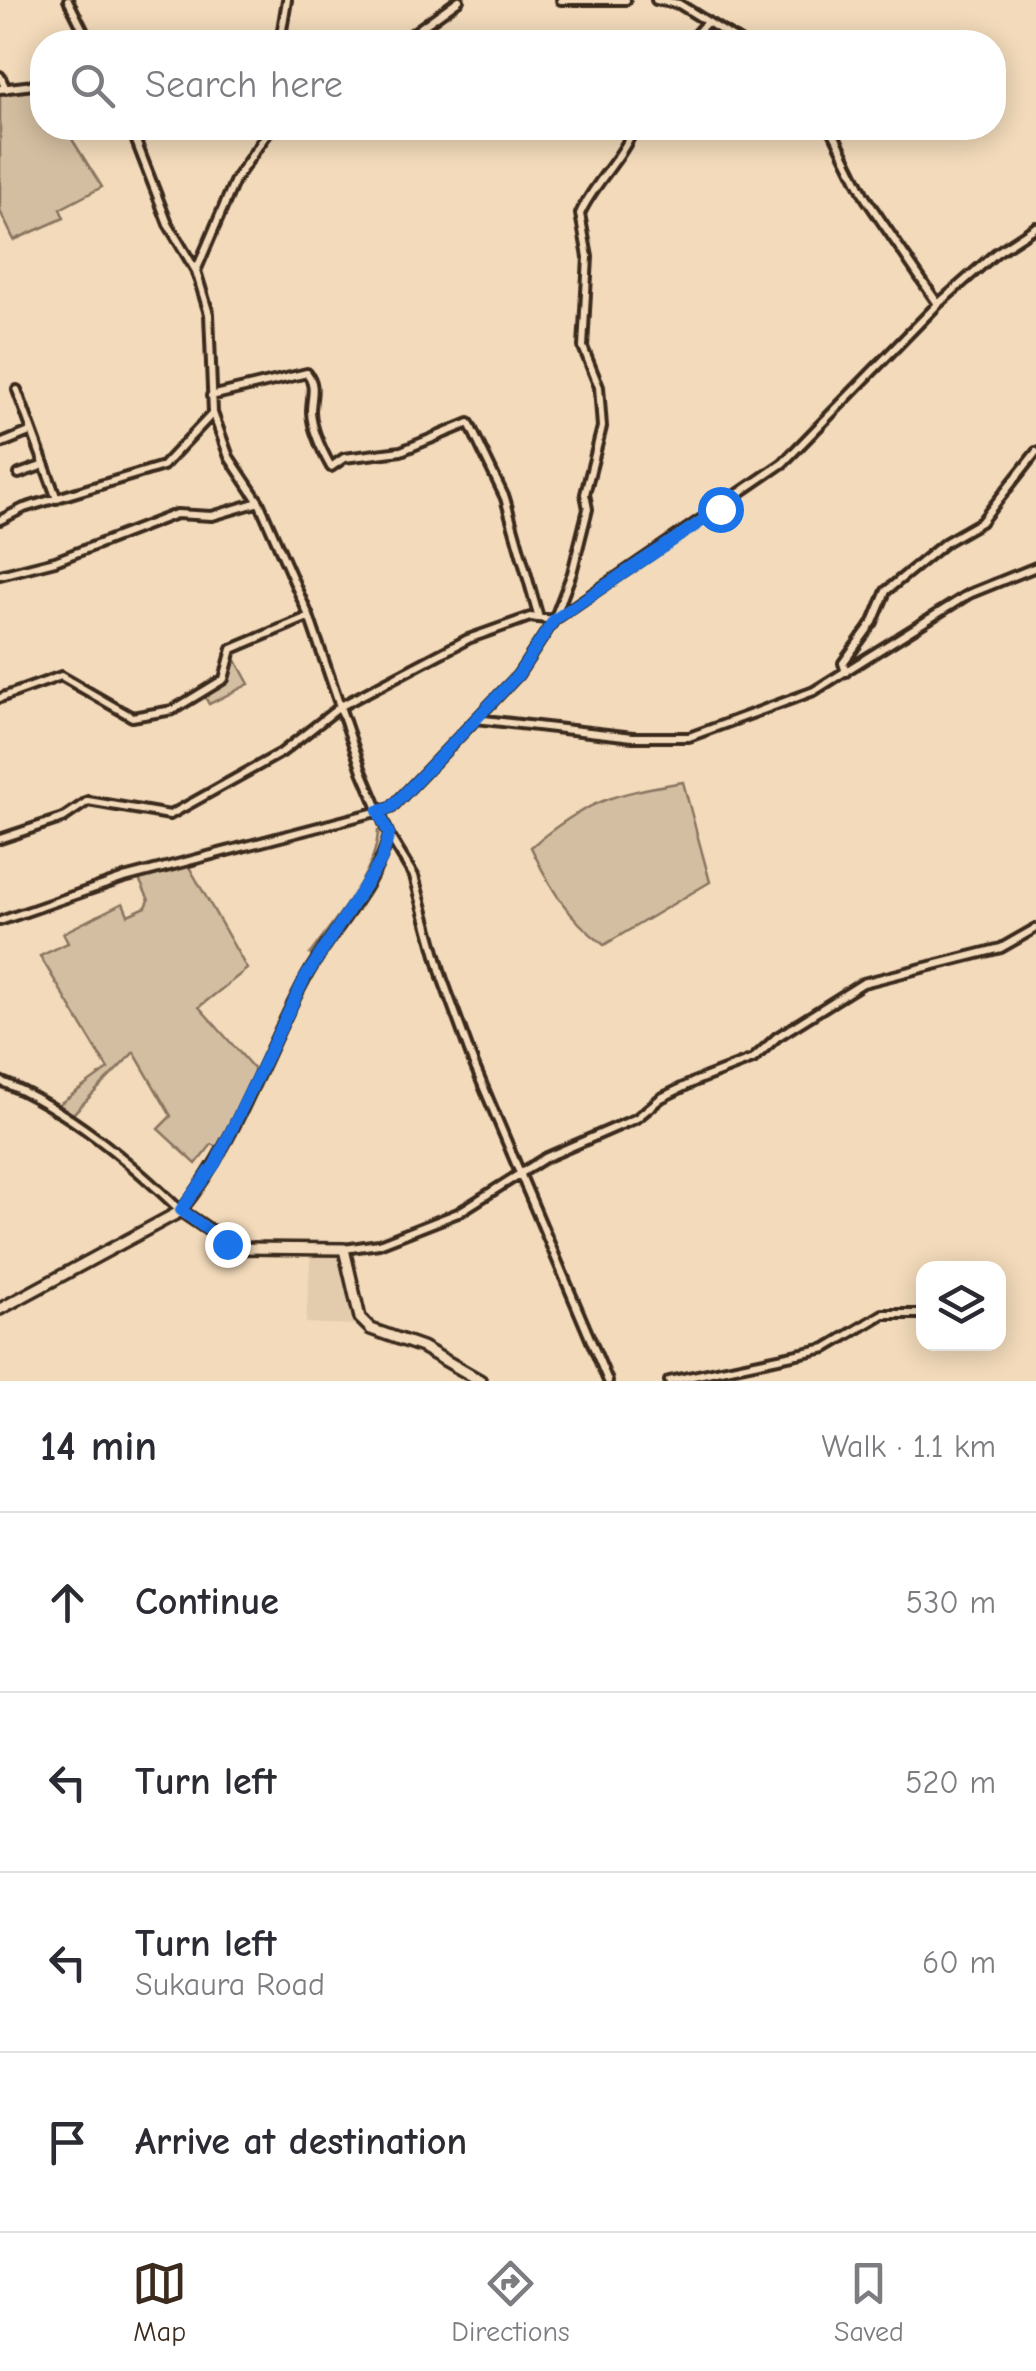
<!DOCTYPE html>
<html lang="en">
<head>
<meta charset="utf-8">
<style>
	:root { --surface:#fff; --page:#f7f7f7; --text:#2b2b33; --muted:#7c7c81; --line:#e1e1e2; --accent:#3b2a1e }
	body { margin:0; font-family:"Comic Neue",sans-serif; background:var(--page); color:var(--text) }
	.controls { position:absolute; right:30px; bottom:30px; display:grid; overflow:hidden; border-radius:20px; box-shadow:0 5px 25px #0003 }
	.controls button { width:90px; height:90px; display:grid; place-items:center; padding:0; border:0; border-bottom:2px solid var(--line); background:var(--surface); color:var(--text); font:50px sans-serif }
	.stop { position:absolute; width:30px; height:30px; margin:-22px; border:8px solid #1a73e8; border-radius:50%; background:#fff }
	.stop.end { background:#1a73e8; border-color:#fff; box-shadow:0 2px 10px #0008 }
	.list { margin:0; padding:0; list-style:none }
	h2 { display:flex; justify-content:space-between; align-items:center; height:130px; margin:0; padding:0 40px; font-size:42px }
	h2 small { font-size:32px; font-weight:400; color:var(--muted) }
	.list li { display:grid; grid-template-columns:65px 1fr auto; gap:30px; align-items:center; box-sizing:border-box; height:180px; padding:0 40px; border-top:2px solid var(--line) }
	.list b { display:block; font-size:38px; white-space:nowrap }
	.list p { margin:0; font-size:32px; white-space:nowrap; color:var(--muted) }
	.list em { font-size:32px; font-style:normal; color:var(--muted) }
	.icon { flex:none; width:55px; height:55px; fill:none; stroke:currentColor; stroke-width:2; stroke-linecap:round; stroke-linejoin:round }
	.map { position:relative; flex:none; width:1036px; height:1381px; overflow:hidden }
	.search { position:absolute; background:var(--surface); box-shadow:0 5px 25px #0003; left:30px; right:30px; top:30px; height:110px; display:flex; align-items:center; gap:25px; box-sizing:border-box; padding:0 35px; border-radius:40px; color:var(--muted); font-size:38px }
	.sheet { height:850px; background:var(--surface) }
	nav { display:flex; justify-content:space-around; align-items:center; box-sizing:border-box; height:140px; border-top:2px solid var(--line); background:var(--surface); font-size:28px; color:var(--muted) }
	nav a { display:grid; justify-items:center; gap:5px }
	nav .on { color:var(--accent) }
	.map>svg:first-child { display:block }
	.built { fill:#e3cbad }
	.green { fill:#d4bea1; stroke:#887460; stroke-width:2.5 }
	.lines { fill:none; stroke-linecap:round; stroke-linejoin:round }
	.street-casing { stroke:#3b2a1e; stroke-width:14 }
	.secondary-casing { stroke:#3b2a1e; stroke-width:16 }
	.street { stroke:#f2daba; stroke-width:6 }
	.secondary { stroke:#f2daba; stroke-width:9 }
	.route { stroke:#1a73e8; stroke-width:12 }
</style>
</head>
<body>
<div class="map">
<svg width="1036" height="1381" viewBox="0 0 1036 1381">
	<rect width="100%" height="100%" fill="#f2daba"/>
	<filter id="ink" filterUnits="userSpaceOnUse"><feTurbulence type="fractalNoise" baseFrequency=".01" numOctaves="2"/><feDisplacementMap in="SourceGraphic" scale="20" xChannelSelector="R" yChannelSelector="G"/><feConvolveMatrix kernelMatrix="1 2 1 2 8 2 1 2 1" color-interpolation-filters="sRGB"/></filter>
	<g filter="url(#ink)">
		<path class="built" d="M311 1249 340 1254 355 1325 306 1323Z"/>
		<path class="green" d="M41 88 42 128H65L102 187 60 209 64 218 14 240 0 211V93Z
			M232 653 249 684 209 704 205 697 229 677Z
			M683 782 710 882 604 945C567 917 550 888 531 847 586 800 614 794 683 782Z
			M383 828 386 834 381 851 315 958 310 954C335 918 376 875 378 831Z
			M251 841 97 884 15 913 96 882Z
			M188 865 247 969 199 1007 255 1070 219 1148 212 1144 196 1164 158 1129 171 1116 134 1052 69 1118 55 1107 108 1069 40 956 68 943 63 933 123 903 128 915 146 907 149 900 138 877Z"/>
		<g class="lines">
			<g class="street-casing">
				<path id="street" d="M68 0 89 42
					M561 0H626
					M656 0 679 4 740 42
					M280 42 287 0
					M401 42 459 0
					M689 42 705 24
					M0 76 6 89
					M0 89 42 84
					M131 128 168 224 196 271 209 314 213 413 229 457 259 502 309 616 362 771 389 835 414 876 442 977 473 1062 608 1381
					M831 128 865 197 938 304
					M196 271 235 180 271 128
					M17 390 57 499
					M211 396 307 373C317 386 311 396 311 412 312 431 322 451 331 467L344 458 401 451 469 423 505 498 539 618
					M0 444 32 431
					M19 474 44 465
					M0 520 24 508 163 466 213 413
					M0 575 55 561 176 514 212 516 259 502
					M846 672 843 663 873 622 886 591 946 542 981 522 1036 452
					M0 698 61 676 132 717 173 710 224 679 232 649 308 617
					M477 718 518 675 554 620 572 573 588 509 585 494 602 427 599 387 583 347 588 257 580 214C593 184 622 159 634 128
					M0 839 63 818 88 801 170 815 281 753 341 706 468 639 530 617 554 620 783 463 938 304 996 253 1036 227
					M0 921 124 878 391 808 476 719 633 737H689L814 691 969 594 1036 567
					M0 1081C68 1109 129 1161 181 1211 236 1143 263 1057 304 981 330 931 374 891 389 836
					M344 1249 379 1244 458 1213 545 1158 637 1118 661 1098 696 1081 753 1059 777 1037 863 983 1001 948 1036 928
					M669 1381 826 1348 883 1314H924"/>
			</g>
			<g class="secondary-casing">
				<path id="secondary" d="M0 1309 181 1211 236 1248 344 1249 360 1318 371 1329 422 1347 481 1381"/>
			</g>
			<use href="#street" class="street"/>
			<use href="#secondary" class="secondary"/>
		</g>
	</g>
	<g class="lines" filter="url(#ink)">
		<path class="route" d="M227 1244 181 1210 215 1164 305 978 382 859 389 834 378 811 391 808 518 675 554 620 720 509"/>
	</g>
</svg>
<div class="controls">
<button><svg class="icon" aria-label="layers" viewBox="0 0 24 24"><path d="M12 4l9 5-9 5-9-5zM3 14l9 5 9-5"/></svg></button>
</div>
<div class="stop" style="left:720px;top:509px"></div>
<div class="stop end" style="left:227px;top:1244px"></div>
<div class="search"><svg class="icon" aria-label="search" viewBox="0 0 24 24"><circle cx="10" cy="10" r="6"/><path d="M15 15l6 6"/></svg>Search here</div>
</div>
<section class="sheet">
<h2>14 min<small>Walk · 1.1 km</small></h2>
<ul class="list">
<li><svg class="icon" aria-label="ahead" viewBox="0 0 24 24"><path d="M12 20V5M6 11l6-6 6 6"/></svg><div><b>Continue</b></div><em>530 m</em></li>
<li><svg class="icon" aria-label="left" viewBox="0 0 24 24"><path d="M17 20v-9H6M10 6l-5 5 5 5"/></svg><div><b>Turn left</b></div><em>520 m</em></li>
<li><svg class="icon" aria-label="left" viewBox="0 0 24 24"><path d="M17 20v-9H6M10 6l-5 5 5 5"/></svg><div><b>Turn left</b><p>Sukaura Road</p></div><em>60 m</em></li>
<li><svg class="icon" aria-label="arrive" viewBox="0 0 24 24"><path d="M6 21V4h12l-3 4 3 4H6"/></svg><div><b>Arrive at destination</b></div></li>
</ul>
</section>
<nav>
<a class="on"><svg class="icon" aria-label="map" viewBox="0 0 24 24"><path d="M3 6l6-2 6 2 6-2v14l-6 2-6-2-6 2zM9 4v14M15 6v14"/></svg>Map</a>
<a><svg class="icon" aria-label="directions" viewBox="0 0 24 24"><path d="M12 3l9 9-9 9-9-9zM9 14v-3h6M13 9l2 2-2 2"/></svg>Directions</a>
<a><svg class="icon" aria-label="saved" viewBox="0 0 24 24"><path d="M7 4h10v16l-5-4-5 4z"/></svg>Saved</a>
</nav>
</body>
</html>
